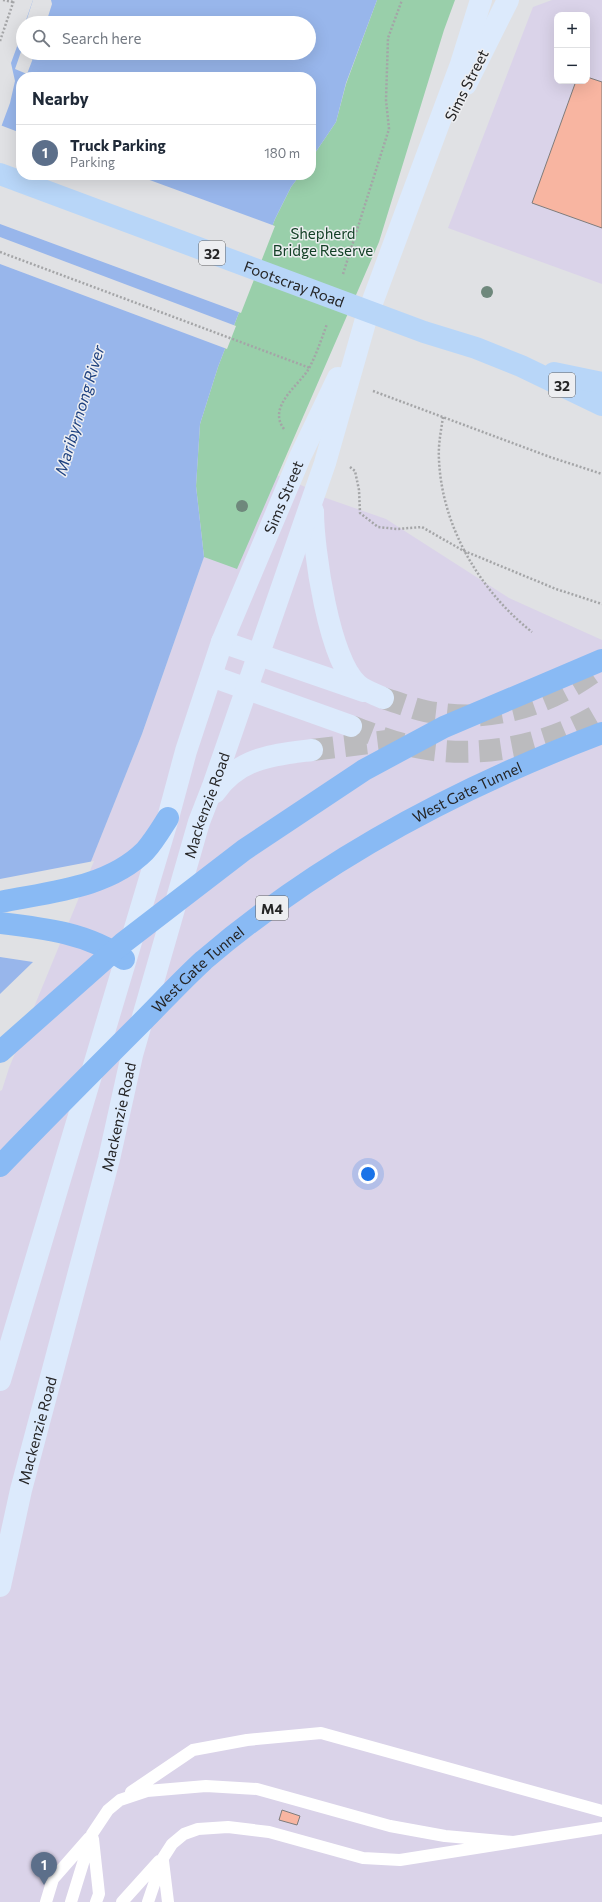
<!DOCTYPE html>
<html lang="en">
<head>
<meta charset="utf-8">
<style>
	:root { --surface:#fff; --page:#f2f2f3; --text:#1f2937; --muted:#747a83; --line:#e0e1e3; --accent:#26695b }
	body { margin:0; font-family:Commissioner,sans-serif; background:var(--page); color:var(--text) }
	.controls { position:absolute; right:12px; top:12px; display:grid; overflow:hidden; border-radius:8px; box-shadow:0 4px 16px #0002 }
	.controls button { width:36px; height:36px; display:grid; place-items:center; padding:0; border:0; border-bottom:1px solid var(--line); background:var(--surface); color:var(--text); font:20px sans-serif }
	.you { position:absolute; left:368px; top:1174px; width:14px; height:14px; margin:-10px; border:3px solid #fff; border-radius:50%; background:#1a73e8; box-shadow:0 0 0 6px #1a73e833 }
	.badge { display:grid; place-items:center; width:26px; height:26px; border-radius:50%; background:var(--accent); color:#fff; font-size:13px; font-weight:700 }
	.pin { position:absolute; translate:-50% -33px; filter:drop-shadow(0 1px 2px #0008) }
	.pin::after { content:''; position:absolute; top:21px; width:14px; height:12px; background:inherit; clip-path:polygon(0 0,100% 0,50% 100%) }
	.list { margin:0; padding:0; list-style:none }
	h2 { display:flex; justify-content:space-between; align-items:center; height:52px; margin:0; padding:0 16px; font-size:17px }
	h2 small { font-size:13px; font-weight:400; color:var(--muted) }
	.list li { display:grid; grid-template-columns:26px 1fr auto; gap:12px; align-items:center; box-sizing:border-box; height:56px; padding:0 16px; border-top:1px solid var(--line) }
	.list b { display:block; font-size:15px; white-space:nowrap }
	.list p { margin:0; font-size:13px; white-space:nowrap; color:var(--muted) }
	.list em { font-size:13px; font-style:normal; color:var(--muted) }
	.icon { flex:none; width:22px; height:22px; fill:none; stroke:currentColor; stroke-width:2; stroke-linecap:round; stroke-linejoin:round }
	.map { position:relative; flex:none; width:602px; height:1902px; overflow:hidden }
	.search { position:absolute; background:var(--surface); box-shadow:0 4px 16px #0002; left:16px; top:16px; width:300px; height:44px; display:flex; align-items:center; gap:10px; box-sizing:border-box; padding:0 14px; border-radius:22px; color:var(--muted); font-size:15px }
	.panel { position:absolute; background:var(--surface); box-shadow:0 4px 16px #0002; left:16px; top:72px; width:300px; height:108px; border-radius:16px }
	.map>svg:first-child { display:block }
	.industrial { fill:#dad3e9; fill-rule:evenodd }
	.green { fill:#99cfaa }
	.water { fill:#98b6eb }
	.pier { fill:#e0e1e4 }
	.building { fill:#f8b5a1; stroke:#7f7c7b }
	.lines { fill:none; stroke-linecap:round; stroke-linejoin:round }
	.secondary-tunnel { stroke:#bbbbbe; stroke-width:22; stroke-dasharray:22 11; stroke-linecap:butt }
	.path { stroke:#a4a5a7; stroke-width:2.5; stroke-dasharray:2 2; stroke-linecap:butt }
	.lane { stroke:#fff; stroke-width:12 }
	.secondary { stroke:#dceafc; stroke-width:22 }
	.primary { stroke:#b8d6f8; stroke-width:22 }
	.highway { stroke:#89baf4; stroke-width:22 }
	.tree { fill:#6f887c }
	.labels { text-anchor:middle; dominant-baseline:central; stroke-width:3; stroke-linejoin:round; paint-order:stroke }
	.shield { fill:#edeef1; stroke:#616163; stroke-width:1 }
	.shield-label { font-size:14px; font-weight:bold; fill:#252526 }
	.street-label { font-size:15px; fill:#252526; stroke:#edeef1 }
	.park-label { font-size:15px; fill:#134026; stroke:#edeef1 }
	.water-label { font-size:16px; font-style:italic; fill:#1f4280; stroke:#edeef1 }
</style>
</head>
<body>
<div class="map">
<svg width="602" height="1902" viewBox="0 0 602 1902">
	<rect width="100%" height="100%" fill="#e0e1e4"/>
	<path class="industrial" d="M552 0H602V284L448 228 533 7ZM557 15H587V81H557Z
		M262 469 315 491 323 497 386 519 509 598 602 640V1902H0V1089L142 734 204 557 201 523Z"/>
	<path class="green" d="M377 0H455L444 30 379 242 237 569 204 557 196 486 200 424 218 367 275 219 291 187 300 175H311V159L336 122 346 84Z"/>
	<path class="water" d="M33 0H377L346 83 336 122 311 159V77H21V175H300L291 187 275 219 218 367 200 424 196 486 204 557 142 734 0 1089V130L10 103 15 81 11 63 23 30V53H309V23H25Z"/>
	<path class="pier" d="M33 0H51L52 4 46 23 26 22Z
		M23 46V53H35L27 74 15 69Z
		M0 125 21 133V175H136L275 226 241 313 0 224Z
		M0 237 236 326 227 349 0 264Z
		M94 861 9 1068 2 1090 0 1091V994L33 962 0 957V879Z"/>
	<path class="building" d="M587 77 602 82V228L532 203 576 81H587Z
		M282 1810 300 1816 297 1825 279 1820Z"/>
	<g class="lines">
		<path class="secondary-tunnel" d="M383 698C400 703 418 711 436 713 497 723 554 703 602 666
			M351 726C368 732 385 740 403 744 469 762 545 748 602 712
			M312 750 387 741"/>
		<path class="path" d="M3 0 13 2
			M0 41 14 0
			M0 252 310 368
			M343 274 389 129 386 100 388 38 402 0
			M373 391 550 457 602 474
			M443 417C441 431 438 445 439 460 442 527 480 591 532 632
			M284 429C267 407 298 386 308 370 316 356 321 340 327 324
			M350 467 355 471 359 490 360 513 378 527 397 529 422 527 462 550 556 589 602 604"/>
		<path class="lane" d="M131 1792 193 1750 247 1740 321 1733 602 1811
			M93 1839 99 1894 96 1902
			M163 1861 168 1902
			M46 1902 53 1879 89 1838
			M71 1902 92 1834 108 1810 120 1800 147 1791 206 1786 257 1789 390 1826 445 1836 513 1842
			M122 1902 159 1861
			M148 1902 163 1858 172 1844 184 1834 198 1829 228 1827 269 1832 363 1858 400 1860 602 1828"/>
		<g class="secondary">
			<path d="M466 84 508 0"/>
			<path d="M313 511C313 548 329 662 358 685 365 691 375 694 383 698"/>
			<path d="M222 642 364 691"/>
			<path d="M211 676 351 726"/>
			<path d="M215 792C240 757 273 755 312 750"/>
			<path id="s1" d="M0 1380 168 818 186 751 222 642 300 457 338 378"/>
			<path id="s2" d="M0 1586 21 1490 109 1159 132 1055 199 822 213 786 325 463 366 319 461 64 481 0"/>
		</g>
		<g class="primary">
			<path id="s3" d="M0 174 424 332 476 348 521 366 602 405"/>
			<path d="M554 373 602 383"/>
		</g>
		<g class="highway">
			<path d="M0 902C49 892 108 888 145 851 154 841 161 829 168 818"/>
			<path d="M0 923C43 928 88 933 124 959"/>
			<path d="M0 1052 123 943 244 850 364 770 444 727 602 660"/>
			<path id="s4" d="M0 1166C46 1118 93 1071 140 1024 161 1003 182 980 204 960 321 860 459 787 602 733"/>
		</g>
	</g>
	<g class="tree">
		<circle cx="487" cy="292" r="6"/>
		<circle cx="242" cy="506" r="6"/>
	</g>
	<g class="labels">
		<g class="shield">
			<rect x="199" y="241" width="26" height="24" rx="3"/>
			<rect x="549" y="373" width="26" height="24" rx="3"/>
			<rect x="256" y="896" width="32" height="24" rx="3"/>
		</g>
		<g class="shield-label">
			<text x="212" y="253">32</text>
			<text x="562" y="385">32</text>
			<text x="272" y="908">M4</text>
		</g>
		<g class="street-label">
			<text transform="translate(466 85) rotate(-63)">Sims Street</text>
			<text stroke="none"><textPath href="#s3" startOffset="314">Footscray Road</textPath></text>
			<text stroke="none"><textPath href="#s1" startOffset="928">Sims Street</textPath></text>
			<text stroke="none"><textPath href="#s4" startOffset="603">West Gate Tunnel</textPath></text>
			<text stroke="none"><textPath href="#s2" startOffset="808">Mackenzie Road</textPath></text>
			<text stroke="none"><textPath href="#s4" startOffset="279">West Gate Tunnel</textPath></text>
			<text stroke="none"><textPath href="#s2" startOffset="484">Mackenzie Road</textPath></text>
			<text stroke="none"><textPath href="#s2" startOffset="160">Mackenzie Road</textPath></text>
		</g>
		<g class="park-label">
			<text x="323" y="233">Shepherd<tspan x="323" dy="17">Bridge Reserve</tspan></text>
		</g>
		<g class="water-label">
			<text transform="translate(79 410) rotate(-73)">Maribyrnong River</text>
		</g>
	</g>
</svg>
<div class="controls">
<button>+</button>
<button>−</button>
</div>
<div class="you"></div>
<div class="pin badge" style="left:44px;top:1885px;background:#5c6f8a">1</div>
<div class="search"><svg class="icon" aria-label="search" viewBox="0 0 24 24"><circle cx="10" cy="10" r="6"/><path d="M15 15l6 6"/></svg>Search here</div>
<section class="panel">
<h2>Nearby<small></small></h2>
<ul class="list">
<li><span class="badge" style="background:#5c6f8a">1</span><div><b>Truck Parking</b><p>Parking</p></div><em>180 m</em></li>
</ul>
</section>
</div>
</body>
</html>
